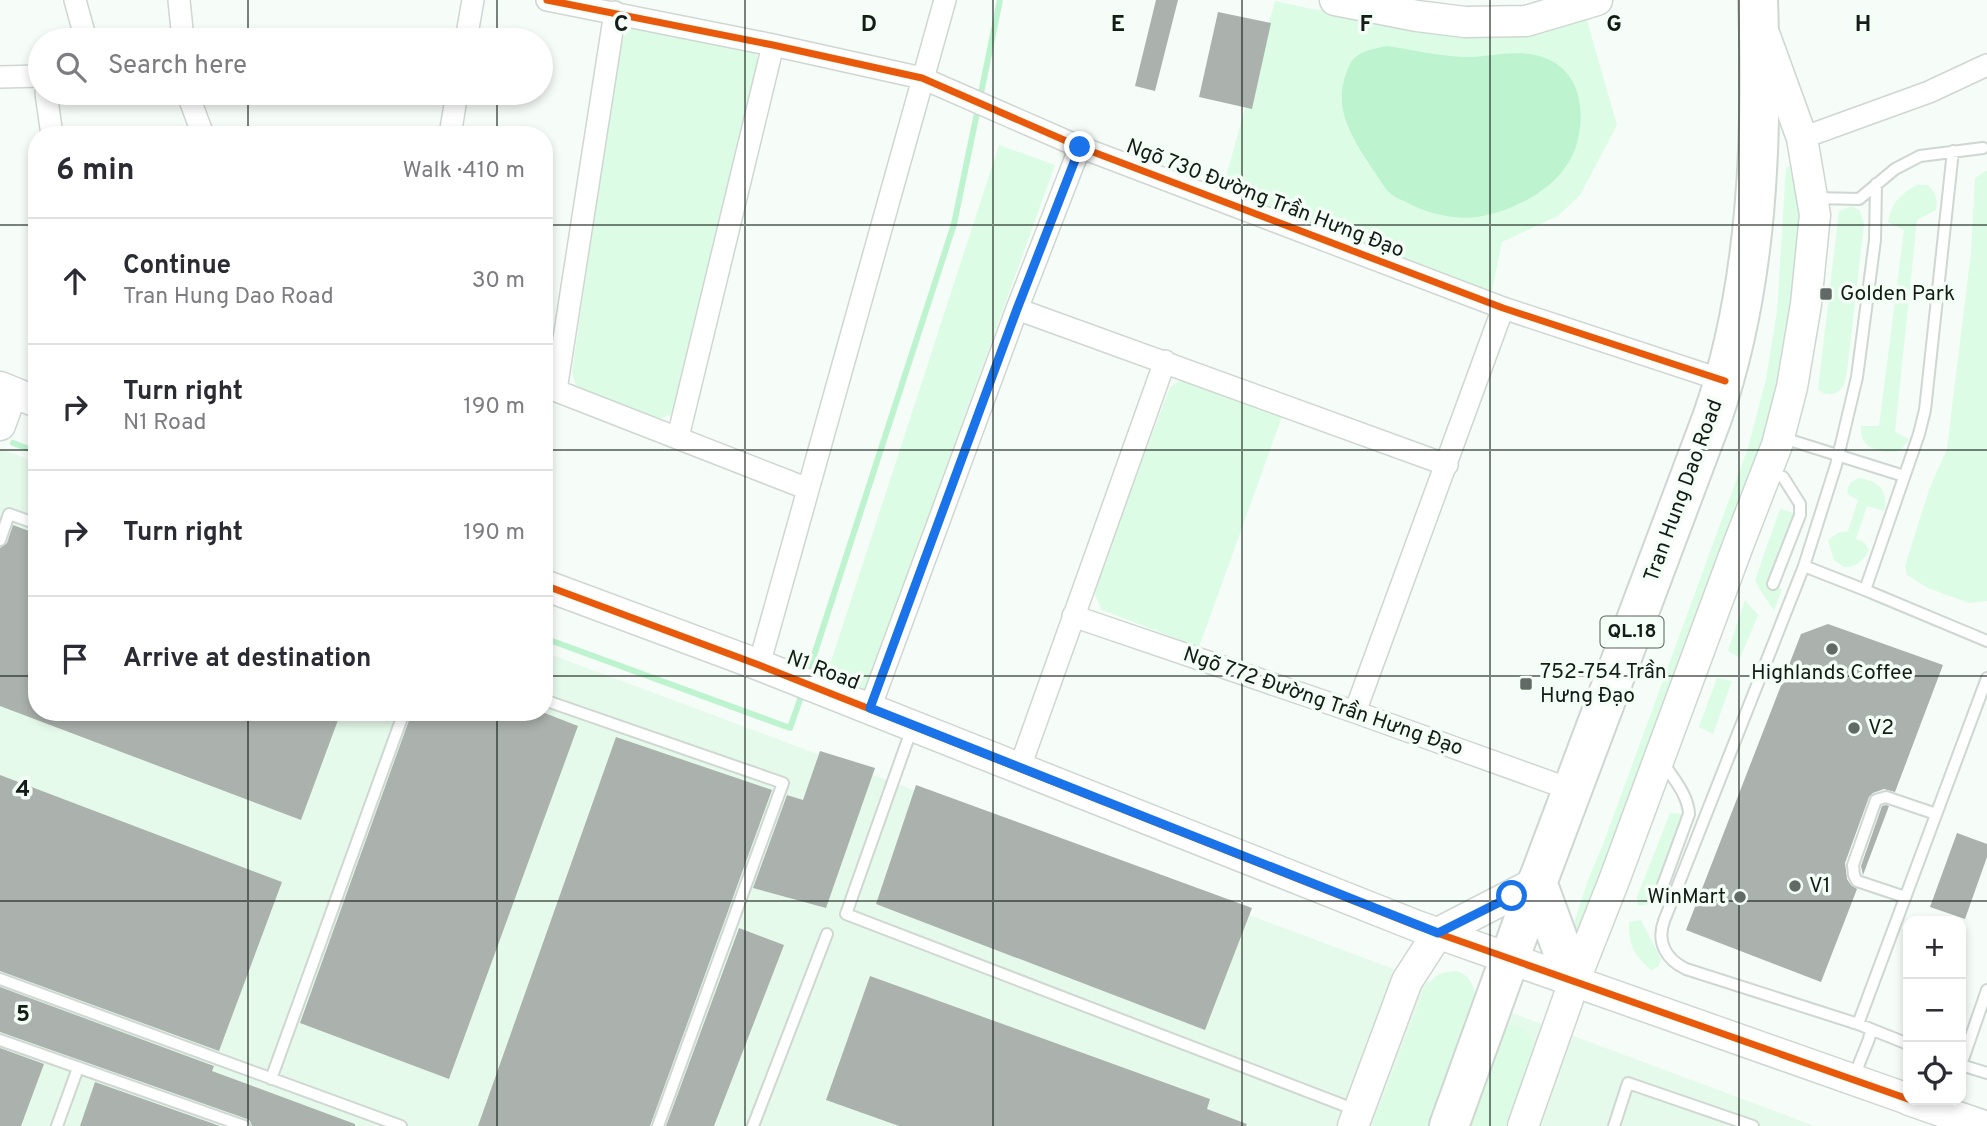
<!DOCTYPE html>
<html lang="en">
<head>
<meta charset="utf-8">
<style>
	:root { --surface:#fff; --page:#f2f2f3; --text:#2b2b33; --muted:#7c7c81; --line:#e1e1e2 }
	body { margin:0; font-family:Overpass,sans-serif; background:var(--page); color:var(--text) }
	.controls { position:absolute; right:21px; bottom:21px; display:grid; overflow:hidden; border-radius:14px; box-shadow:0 4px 10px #0003 }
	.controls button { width:63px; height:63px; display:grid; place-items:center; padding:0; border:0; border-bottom:2px solid var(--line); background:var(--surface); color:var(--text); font:35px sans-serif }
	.stop { position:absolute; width:21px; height:21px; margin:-16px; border:5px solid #1a73e8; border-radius:50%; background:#fff }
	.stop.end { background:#1a73e8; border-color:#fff; box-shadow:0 2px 7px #0008 }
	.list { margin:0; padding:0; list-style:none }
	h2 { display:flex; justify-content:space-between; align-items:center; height:91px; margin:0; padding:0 28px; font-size:30px }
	h2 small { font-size:23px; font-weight:400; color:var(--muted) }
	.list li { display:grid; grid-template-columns:46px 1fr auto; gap:21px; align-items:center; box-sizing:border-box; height:126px; padding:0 28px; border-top:2px solid var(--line) }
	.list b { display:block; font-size:26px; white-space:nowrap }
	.list p { margin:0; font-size:23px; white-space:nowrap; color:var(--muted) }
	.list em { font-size:23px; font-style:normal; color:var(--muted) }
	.icon { flex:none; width:38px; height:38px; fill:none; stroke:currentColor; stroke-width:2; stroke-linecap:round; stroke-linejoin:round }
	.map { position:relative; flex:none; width:1987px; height:1126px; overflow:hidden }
	.search { position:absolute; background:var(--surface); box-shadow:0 4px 10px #0003; left:28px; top:28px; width:525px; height:77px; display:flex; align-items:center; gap:18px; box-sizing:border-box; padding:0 24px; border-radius:38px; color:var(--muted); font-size:26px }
	.panel { position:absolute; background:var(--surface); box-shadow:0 4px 10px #0003; left:28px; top:126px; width:525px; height:595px; border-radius:28px }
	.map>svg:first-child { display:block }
	.built { fill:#e6faeb }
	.green { fill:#dcfce5 }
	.water { fill:#bdf3ce }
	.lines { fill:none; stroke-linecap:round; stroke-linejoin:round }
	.stream { stroke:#bdf3ce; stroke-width:6 }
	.building { fill:#abb2ad }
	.lane-casing { stroke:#cfd7d2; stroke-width:14 }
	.street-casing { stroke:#cfd7d2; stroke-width:24 }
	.secondary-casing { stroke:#cfd7d2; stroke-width:33 }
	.highway-casing { stroke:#cfd7d2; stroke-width:42 }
	.lane { stroke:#fefffe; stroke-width:10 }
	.street { stroke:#fefffe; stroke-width:21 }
	.secondary { stroke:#fefffe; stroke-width:30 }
	.highway { stroke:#fefffe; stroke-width:38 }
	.cycleway-casing { stroke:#f4fef7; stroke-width:11 }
	.cycleway { stroke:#e8590c; stroke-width:7 }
	.route { stroke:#1a73e8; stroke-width:9 }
	.grid { fill:none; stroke:#131c16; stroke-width:2; stroke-opacity:0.55 }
	.poi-dot { fill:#626a65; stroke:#f4fef7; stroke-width:2.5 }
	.labels { text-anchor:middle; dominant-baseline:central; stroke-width:7; stroke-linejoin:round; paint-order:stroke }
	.shield { fill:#f4fef7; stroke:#56605a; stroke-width:2 }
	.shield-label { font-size:19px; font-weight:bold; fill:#131c16 }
	.street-label { font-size:21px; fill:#131c16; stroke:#f4fef7 }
	.poi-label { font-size:21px; fill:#131c16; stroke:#f4fef7; text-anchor:start }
	.grid-label { font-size:23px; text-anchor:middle; font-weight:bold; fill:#131c16; stroke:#f4fef7; stroke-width:7; stroke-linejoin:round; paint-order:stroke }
</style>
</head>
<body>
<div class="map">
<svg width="1987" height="1126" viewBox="0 0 1987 1126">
	<rect width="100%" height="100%" fill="#f6fcf8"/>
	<path class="built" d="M0 449 37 462V712H544V652L1815 1126H0Z"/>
	<path class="green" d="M1275 1 1312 9 1360 15 1586 17 1617 125 1580 195 1558 216 1502 242 1491 296 1222 191Z
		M640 25 749 46 756 54 759 63 673 414 660 419 651 418 578 393 572 372 619 49C623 36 627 30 640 25Z
		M999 145 1055 165 865 693 826 677Z
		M1791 165C1803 194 1799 230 1796 260 1789 333 1775 401 1757 471L1579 931 1575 926V920L1588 880 1604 842 1748 448 1766 379 1777 311 1786 168Z
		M1987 170V601L1969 603 1928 588 1907 575 1905 566 1929 490 1947 449 1971 252 1975 178Z
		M1916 185H1928C1936 193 1938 200 1936 210L1917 220 1895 432 1909 439 1901 450C1891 454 1873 451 1866 444 1861 439 1861 432 1861 426H1879L1904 230 1888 222C1893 201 1898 197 1916 185Z
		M1852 206 1860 211 1864 224 1847 371C1846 375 1846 380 1844 384 1839 395 1826 398 1818 389L1839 211Z
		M1184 378 1283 414 1199 647 1102 610 1093 591 1170 387Z
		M1859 478C1879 481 1889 491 1884 511L1867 506 1856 539 1864 542 1869 550C1864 560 1856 568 1844 567L1834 560 1828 540 1838 533 1848 531 1858 500 1849 495 1847 491 1850 483Z
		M1780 509 1794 513 1767 583 1782 589 1774 611 1759 588 1755 580Z
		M1745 600 1758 615 1740 658 1728 651Z
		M1717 678 1732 681 1713 734 1699 727Z
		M1670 813 1682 814 1656 885 1669 891 1668 900 1638 906 1637 897Z
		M1641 920 1661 959 1659 966 1651 970C1633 953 1629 947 1629 922Z
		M1447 972C1451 972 1455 970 1459 972 1474 977 1476 995 1476 1008L1429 1126H1372L1426 986 1437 975Z
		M1507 1025H1517C1523 1029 1529 1034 1532 1041 1537 1054 1511 1110 1505 1126H1469L1502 1027Z"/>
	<path class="water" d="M1387 46C1413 50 1439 56 1466 57 1489 57 1512 50 1535 55 1578 64 1587 106 1577 143 1567 180 1529 203 1495 213 1464 223 1432 216 1404 201 1399 199 1393 196 1390 193 1384 188 1379 178 1374 171 1355 142 1332 110 1346 74 1348 68 1351 60 1357 56 1364 50 1378 48 1387 46Z"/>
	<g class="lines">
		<path class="stream" d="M980 98 1000 0
			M13 443 37 452
			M544 638 790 728 803 691
			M807 677 954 224 978 108"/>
	</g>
	<path class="building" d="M1156 0H1178L1155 91 1135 86Z
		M1218 12 1271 23 1252 109 1199 97Z
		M13 525 37 534V712H341L301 820 0 706V548L7 543Z
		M1828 624 1943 665 1895 792 1884 789 1873 793 1869 797 1845 863 1847 879 1851 885 1857 889 1821 982 1686 930 1801 634Z
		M412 712H542L578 726 449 1079 300 1023Z
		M616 737 772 790 650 1126H478Z
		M820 751 875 768 826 908 753 888 787 795 803 800Z
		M0 775 282 882 219 1051 0 971Z
		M916 785 1252 908 1205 1030 876 904Z
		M1886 805 1889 806 1863 875 1861 866 1882 806Z
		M1957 833 1987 844V857L1965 919 1930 907Z
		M739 928 784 945 714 1126H666Z
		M870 976 1210 1099 1207 1109 1247 1124 1246 1126H899L826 1100Z
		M0 987 214 1066 212 1071 355 1124V1126H252L250 1121 247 1119 0 1032Z
		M0 1048 44 1064 21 1126H0Z
		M95 1082 220 1126H80Z"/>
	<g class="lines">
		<g class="lane-casing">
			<path id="lane" d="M1876 184 1875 240 1857 377 1836 465 1804 566 1865 590 1919 434 1925 410 1953 151
				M1814 198 1859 199 1895 169 1920 156 1983 148
				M1780 437 1904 476
				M1767 473 1783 477 1800 504V515L1773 584
				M0 540 9 514 37 524
				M1804 566 1664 921C1656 943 1667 960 1686 969L1858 1024 1908 1044
				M1865 590 1987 641
				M544 700 783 783 658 1126
				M912 728 846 914 1356 1110
				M1662 761C1672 777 1688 794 1689 814L1663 885
				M1905 897 1857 881 1854 875 1853 865 1876 800 1886 797 1936 814
				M0 979 401 1126
				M1858 1024 1987 678
				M0 1040 244 1126
				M1961 1065 1987 990
				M1961 1065 1987 1073
				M271 1079 404 712
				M1853 1079 1869 1039 1871 1029
				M57 1126 78 1068
				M753 1126 827 934
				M1614 1126 1628 1083 1753 1126"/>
		</g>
		<g class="street-casing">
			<path id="street" d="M75 0 86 40
				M179 0 183 40
				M547 0 773 45 922 78 1080 147 1503 308 1725 381
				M466 40 473 0
				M0 77 40 76
				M46 93 52 135
				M189 93 190 100 203 135
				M450 135 457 93
				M1802 138 1929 92 1987 65
				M1017 309 1447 465
				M544 386 808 489
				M556 390 615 12
				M678 437 773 45
				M1073 616 1355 712 1572 790
				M759 665 945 0
				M870 708 1017 309 1080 147
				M1355 712 1503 308
				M1020 767 1165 361"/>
		</g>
		<g class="secondary-casing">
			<path id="secondary" d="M1335 0 1417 16 1465 22 1526 21 1597 0
				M0 387 37 402
				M0 425 12 392
				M544 585 759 665 1417 926 1908 1099
				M1909 1100 1984 1126
				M1353 1126 1407 981 1438 933 1537 882
				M1523 1126 1574 982 1615 878 1737 548 1777 445 1792 387 1806 304 1815 215 1802 138 1765 36"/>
		</g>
		<g class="highway-casing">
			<path id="highway" d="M1537 882 1574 982
				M1449 1126 1530 902 1712 418C1758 287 1763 137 1758 0"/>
		</g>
		<use href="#lane" class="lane"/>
		<use href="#street" class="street"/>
		<use href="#secondary" class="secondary"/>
		<use href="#highway" class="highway"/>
		<g class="cycleway-casing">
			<path id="cycleway" d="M547 0 773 45 922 78 1080 147 1503 308 1725 381
				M544 585 759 665 1417 926 1908 1099"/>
		</g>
		<use href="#cycleway" class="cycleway"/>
	</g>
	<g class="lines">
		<path class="route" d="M1080 147 1017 309 870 708 1438 933 1512 896"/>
	</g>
	<path class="grid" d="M248 0V40M497 0V40M745 0V1126M993 0V1126M1242 0V1126M1490 0V1126M1739 0V1126M248 93V135M497 93V135M0 225H37M544 225H1987M0 450H37M544 450H1987M0 676H37M544 676H1987M248 712V1126M497 712V1126M0 901H1987"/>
	<g class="poi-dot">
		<rect x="1819" y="287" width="14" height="14" rx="3.5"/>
		<circle cx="1832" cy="649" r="7"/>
		<rect x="1519" y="677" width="14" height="14" rx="3.5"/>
		<circle cx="1854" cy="728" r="7"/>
		<circle cx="1795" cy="886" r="7"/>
		<circle cx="1740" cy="897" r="7"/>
	</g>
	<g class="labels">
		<rect class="shield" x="1600.5" y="616.5" width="63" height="31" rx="5"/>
		<g class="shield-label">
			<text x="1632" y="632">QL.18</text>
		</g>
		<g class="street-label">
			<text transform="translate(1265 199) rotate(21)">Ngõ 730 Đường Trần Hưng Đạo</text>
			<text transform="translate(1684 491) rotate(-70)">Tran Hung Dao Road</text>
			<text transform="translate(823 671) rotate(21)">N1 Road</text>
			<text transform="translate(1323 702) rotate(19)">Ngõ 772 Đường Trần Hưng Đạo</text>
		</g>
		<g class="poi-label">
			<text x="1840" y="294">Golden Park</text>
			<text x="1540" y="672">752-754 Trần<tspan x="1540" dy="24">Hưng Đạo</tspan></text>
			<text x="1832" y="673" text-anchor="middle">Highlands Coffee</text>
			<text x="1868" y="728">V2</text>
			<text x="1809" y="886">V1</text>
			<text x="1726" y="897" text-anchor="end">WinMart</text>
		</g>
	</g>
	<g class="grid-label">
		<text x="621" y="31">C</text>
		<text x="869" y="31">D</text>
		<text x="1118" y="31">E</text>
		<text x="1366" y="31">F</text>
		<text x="1614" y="31">G</text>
		<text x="1863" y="31">H</text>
		<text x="23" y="796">4</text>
		<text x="23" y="1021">5</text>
	</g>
</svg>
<div class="controls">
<button>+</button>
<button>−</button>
<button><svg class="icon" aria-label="locate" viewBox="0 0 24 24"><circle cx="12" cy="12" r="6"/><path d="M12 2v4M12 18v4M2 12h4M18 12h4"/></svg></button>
</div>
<div class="stop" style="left:1512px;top:896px"></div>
<div class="stop end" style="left:1080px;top:147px"></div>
<div class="search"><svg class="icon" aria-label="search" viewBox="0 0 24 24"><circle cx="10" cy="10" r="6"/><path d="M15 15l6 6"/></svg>Search here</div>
<section class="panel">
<h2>6 min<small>Walk · 410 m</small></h2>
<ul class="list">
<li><svg class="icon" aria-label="ahead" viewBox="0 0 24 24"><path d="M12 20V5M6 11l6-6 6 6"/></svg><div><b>Continue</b><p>Tran Hung Dao Road</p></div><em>30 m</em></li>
<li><svg class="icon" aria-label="right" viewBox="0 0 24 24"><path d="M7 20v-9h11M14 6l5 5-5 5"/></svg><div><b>Turn right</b><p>N1 Road</p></div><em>190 m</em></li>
<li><svg class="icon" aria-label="right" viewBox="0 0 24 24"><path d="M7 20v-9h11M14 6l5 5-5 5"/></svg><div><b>Turn right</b></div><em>190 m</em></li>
<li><svg class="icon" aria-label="arrive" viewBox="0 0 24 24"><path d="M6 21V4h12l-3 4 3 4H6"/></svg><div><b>Arrive at destination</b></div></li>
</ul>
</section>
</div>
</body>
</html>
